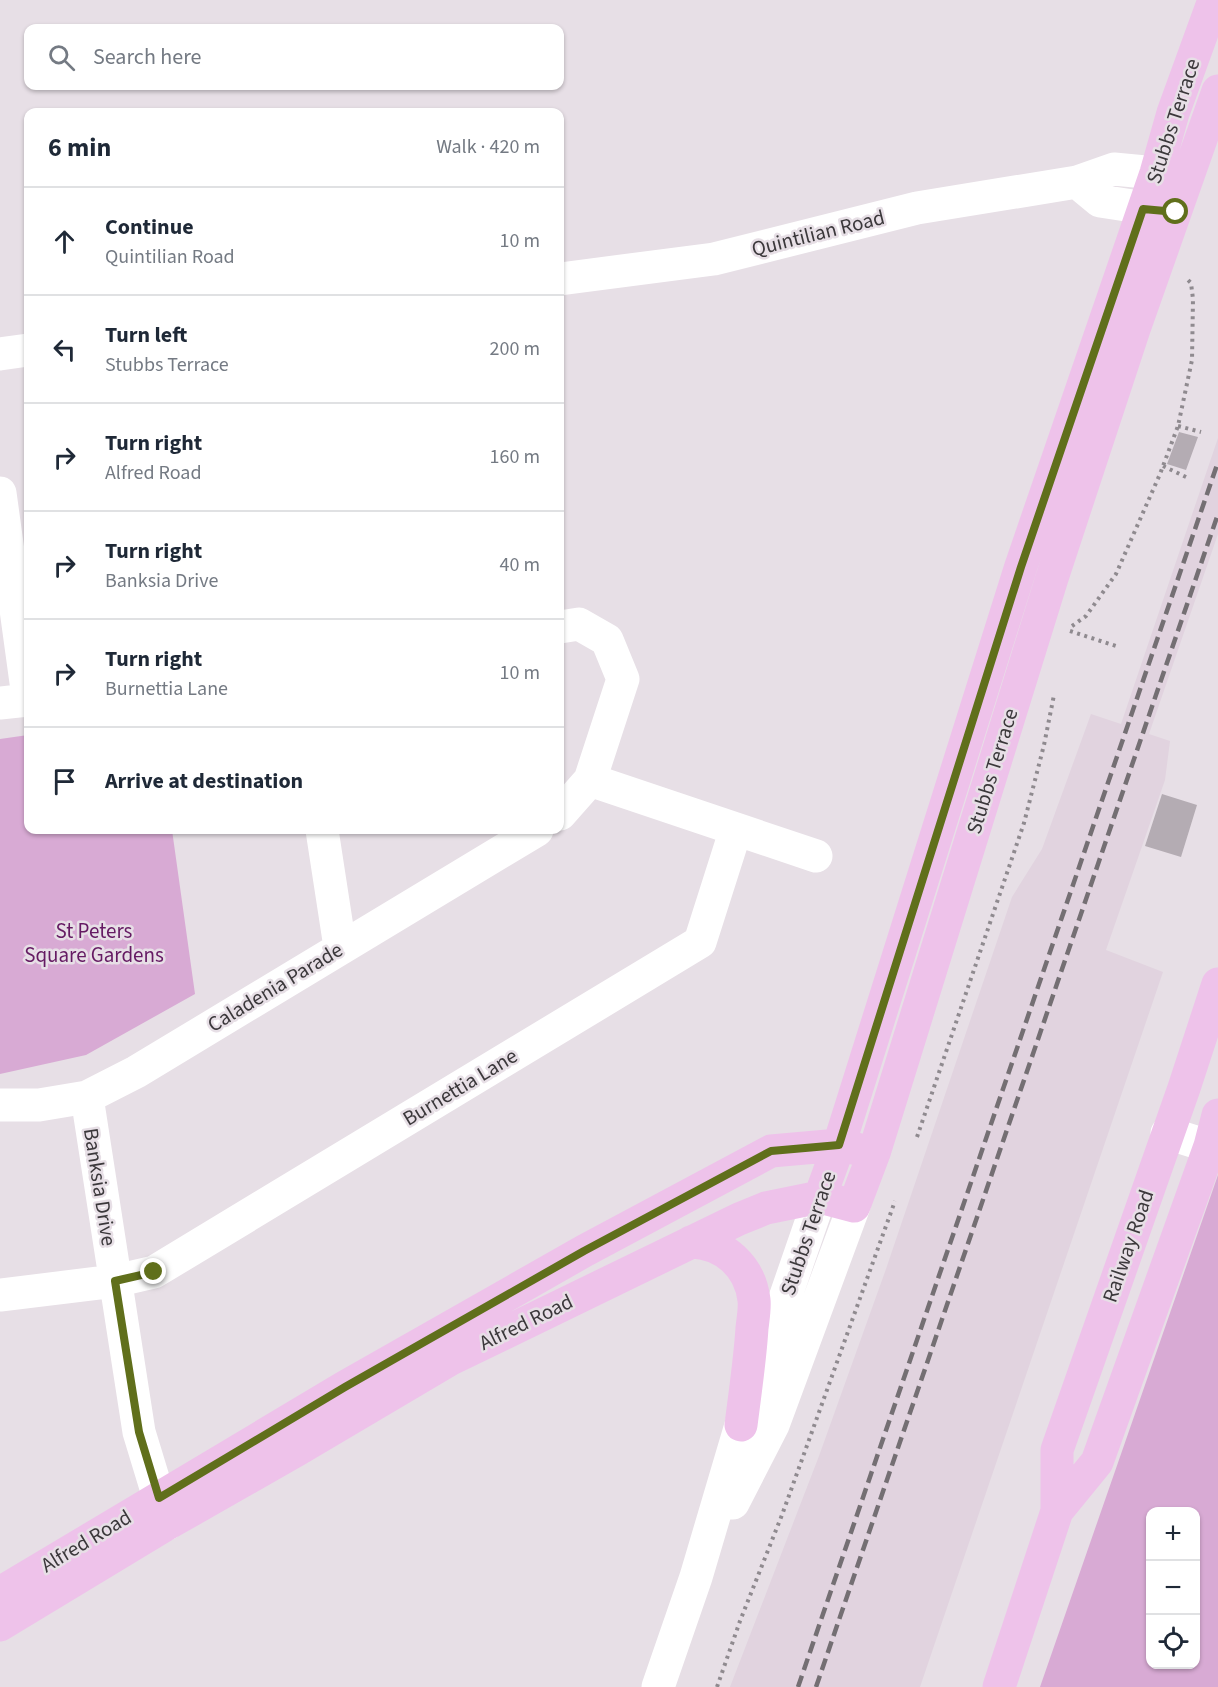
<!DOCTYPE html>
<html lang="en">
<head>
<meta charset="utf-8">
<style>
	:root { --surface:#fff; --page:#f6f6f7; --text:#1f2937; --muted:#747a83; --line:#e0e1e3 }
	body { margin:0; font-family:"Source Sans 3",sans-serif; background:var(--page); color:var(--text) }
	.controls { position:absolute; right:18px; bottom:18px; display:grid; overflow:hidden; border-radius:12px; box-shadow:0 2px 4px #0004 }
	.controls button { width:54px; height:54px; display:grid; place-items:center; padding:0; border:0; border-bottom:2px solid var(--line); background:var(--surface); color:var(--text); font:30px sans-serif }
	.stop { position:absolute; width:18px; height:18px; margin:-14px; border:4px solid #606f1b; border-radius:50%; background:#fff }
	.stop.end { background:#606f1b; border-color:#fff; box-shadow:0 2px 6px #0008 }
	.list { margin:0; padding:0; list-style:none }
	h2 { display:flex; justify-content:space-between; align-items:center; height:78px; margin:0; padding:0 24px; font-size:26px }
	h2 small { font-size:20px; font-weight:400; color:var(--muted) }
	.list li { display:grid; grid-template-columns:39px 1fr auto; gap:18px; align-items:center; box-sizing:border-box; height:108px; padding:0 24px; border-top:2px solid var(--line) }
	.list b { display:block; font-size:22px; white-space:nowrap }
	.list p { margin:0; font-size:20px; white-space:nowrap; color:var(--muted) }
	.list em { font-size:20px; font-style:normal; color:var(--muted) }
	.icon { flex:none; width:33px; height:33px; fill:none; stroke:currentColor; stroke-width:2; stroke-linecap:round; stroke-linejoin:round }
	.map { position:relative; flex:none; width:1218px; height:1687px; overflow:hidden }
	.search { position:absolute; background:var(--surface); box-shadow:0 2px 4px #0004; left:24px; top:24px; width:540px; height:66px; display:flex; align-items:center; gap:15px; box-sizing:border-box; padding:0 21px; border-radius:12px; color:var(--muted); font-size:22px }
	.panel { position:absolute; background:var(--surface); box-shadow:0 2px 4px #0004; left:24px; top:108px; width:540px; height:726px; border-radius:12px }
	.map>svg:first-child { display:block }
	.built { fill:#e1d3df }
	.green { fill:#d8aad4; fill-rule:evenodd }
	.building { fill:#b4acb3 }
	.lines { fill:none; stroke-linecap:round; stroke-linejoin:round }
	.path { stroke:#8f8a8f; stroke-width:4; stroke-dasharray:3 4.5; stroke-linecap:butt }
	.minor { stroke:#fff; stroke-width:33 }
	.major { stroke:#eec2ea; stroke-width:33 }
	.rail { stroke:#746f73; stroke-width:4.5; stroke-dasharray:12 6; stroke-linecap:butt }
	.route { stroke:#606f1b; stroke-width:8 }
	.labels { text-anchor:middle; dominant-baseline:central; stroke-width:5; stroke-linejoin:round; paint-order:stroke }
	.street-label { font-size:21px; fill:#3b383b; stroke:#e7dfe6 }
	.park-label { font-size:21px; fill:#651a63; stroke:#e7dfe6 }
</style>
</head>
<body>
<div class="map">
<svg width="1218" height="1687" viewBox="0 0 1218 1687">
	<rect width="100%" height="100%" fill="#e7dfe6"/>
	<path class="built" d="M1218 438V534L1149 734 1170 741 1165 780 1106 950 1163 972 920 1687H730L819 1456 886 1269 1012 897 1042 849 1091 714 1121 724Z"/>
	<path class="green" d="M28 735V830H172L195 994 86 1055 0 1074V739Z
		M1218 1175V1687H1040ZM1150 1512H1196V1664H1150Z"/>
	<path class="building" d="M1179 432 1198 437 1186 470 1167 464Z
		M1162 794 1197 805 1181 857 1145 846Z"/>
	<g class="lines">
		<path class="path" d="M1178 426 1201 432
			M1163 466 1186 477
			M1072 626 1086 616 1116 574 1160 474 1178 426 1192 360 1193 299 1191 283 1187 279
			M1070 631 1116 646
			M917 1137 1024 823 1044 745 1054 695
			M717 1687 740 1621 782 1515 895 1201"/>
		<path class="minor" d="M1077 182 1100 201 1172 212
			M560 279 714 259 917 208 1077 182 1114 169 1156 173 1182 184
			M0 354 28 350
			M0 493 28 697
			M560 627 579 624 607 640 623 679 590 780 560 814
			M0 703 28 700
			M590 780 816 856
			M322 830 340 947
			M87 1097 139 1432 167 1524
			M0 1105H39L87 1097 136 1072 537 830
			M1167 1133 1218 1149
			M0 1295 115 1281 154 1272 700 942 736 829
			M733 1503 773 1425 854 1206
			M658 1687 696 1577 741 1425 820 1197"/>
		<path class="major" d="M820 1197 839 1145 1021 566 1156 173 1173 113 1214 0
			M691 1242C724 1243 750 1266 754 1300 755 1308 753 1319 752 1328 750 1360 745 1393 741 1425
			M1057 1511 1097 1462 1210 1146 1218 1115
			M0 1593 345 1387 584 1251 771 1151 839 1145 857 1149
			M0 1625 167 1524 297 1450 449 1360 739 1219 766 1208 820 1197 854 1206 874 1153 1052 578 1134 329 1218 91
			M999 1687 1057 1511V1450L1184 1088 1218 984"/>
		<path class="rail" d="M798 1687 1218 462
			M816 1687 1218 514"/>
	</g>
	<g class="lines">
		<path class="route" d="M154 1272 115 1281 139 1432 159 1498 345 1387 584 1251 771 1151 839 1145 1021 567 1143 209 1176 212"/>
	</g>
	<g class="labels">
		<g class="street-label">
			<text transform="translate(1173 121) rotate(-72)">Stubbs Terrace</text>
			<text transform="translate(818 233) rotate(-14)">Quintilian Road</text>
			<text transform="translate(992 771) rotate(-73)">Stubbs Terrace</text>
			<text transform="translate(275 987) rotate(-31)">Caladenia Parade</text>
			<text transform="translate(460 1087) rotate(-31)">Burnettia Lane</text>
			<text transform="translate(100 1187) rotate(81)">Banksia Drive</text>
			<text transform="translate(808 1233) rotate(-71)">Stubbs Terrace</text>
			<text transform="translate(1128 1246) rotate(-71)">Railway Road</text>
			<text transform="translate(526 1322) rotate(-26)">Alfred Road</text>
			<text transform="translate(86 1541) rotate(-31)">Alfred Road</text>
		</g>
		<g class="park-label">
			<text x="94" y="931">St Peters<tspan x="94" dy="24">Square Gardens</tspan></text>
		</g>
	</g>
</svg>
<div class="controls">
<button>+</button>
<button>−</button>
<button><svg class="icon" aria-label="locate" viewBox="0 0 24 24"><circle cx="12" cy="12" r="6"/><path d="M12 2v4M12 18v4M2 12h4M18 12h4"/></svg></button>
</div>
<div class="stop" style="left:1176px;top:212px"></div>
<div class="stop end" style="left:154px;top:1272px"></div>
<div class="search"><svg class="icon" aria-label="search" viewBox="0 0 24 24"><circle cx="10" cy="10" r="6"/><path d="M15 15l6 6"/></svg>Search here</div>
<section class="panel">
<h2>6 min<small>Walk · 420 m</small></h2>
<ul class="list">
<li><svg class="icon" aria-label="ahead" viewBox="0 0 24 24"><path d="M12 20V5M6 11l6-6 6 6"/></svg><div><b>Continue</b><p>Quintilian Road</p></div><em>10 m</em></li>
<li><svg class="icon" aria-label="left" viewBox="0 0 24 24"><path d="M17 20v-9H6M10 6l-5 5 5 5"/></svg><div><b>Turn left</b><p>Stubbs Terrace</p></div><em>200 m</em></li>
<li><svg class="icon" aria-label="right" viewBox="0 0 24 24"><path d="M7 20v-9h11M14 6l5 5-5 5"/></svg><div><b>Turn right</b><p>Alfred Road</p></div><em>160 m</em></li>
<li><svg class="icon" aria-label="right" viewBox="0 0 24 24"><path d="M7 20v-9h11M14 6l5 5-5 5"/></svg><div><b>Turn right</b><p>Banksia Drive</p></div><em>40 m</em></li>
<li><svg class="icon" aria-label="right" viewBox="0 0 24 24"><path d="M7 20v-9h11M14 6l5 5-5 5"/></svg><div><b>Turn right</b><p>Burnettia Lane</p></div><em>10 m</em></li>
<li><svg class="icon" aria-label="arrive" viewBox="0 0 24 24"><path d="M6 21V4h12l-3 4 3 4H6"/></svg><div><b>Arrive at destination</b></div></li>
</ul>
</section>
</div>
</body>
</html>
